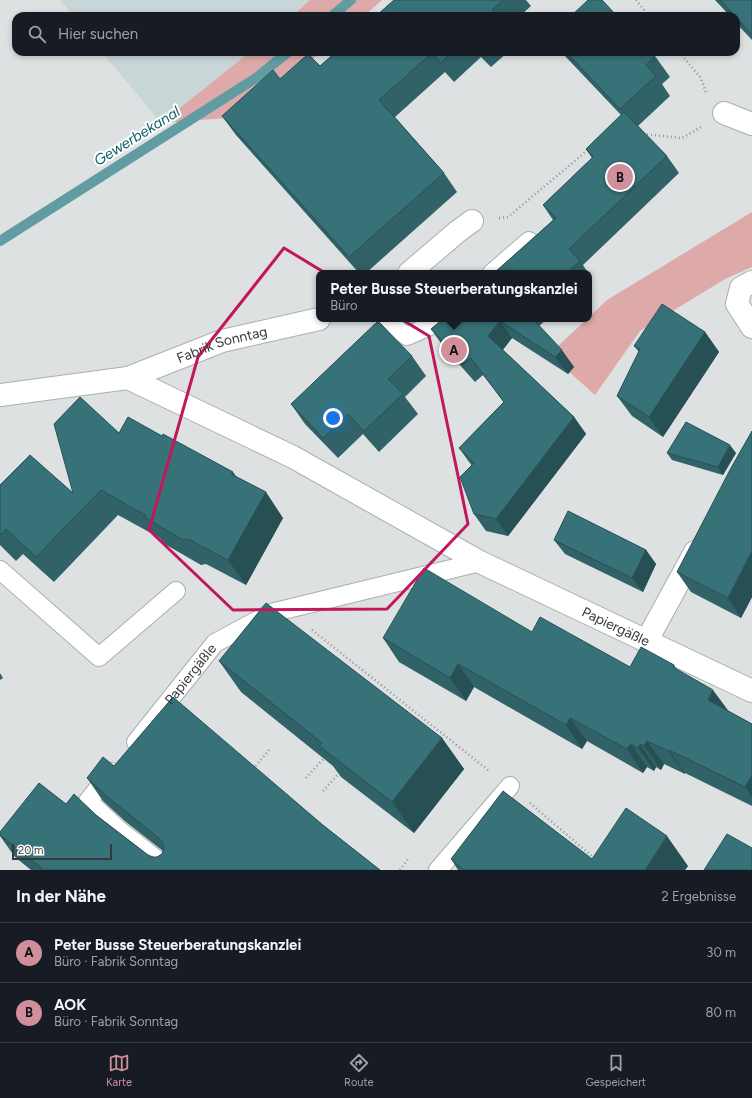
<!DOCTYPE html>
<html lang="de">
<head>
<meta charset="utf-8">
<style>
	:root { --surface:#171b24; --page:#242831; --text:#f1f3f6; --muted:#9ea1a6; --line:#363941; --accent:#d18e9b }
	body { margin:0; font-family:Figtree,sans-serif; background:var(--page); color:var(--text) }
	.scale { position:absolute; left:12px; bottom:10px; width:100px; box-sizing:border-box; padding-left:4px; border:2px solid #373839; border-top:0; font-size:11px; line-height:14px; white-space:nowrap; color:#373839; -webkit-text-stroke:3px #fff; paint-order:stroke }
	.you { position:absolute; left:333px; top:418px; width:14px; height:14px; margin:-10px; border:3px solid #fff; border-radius:50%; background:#1a73e8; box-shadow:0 0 0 6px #1a73e833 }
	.badge { display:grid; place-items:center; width:26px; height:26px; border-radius:50%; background:var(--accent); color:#111; font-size:13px; font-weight:700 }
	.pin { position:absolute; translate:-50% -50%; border:2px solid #fff; box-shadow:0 1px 4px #0006 }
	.popup { position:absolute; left:316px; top:270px; width:276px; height:52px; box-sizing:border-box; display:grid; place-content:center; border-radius:8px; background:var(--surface); filter:drop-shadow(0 1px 3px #0005); font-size:13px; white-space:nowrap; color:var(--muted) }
	.popup b { font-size:15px; color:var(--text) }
	.popup::after { content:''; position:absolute; left:50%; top:100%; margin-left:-8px; border:8px solid transparent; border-top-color:var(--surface) }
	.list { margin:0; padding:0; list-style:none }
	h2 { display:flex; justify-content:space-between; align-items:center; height:52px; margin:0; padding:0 16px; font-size:17px }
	h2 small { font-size:13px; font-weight:400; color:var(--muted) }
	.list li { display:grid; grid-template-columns:26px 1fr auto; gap:12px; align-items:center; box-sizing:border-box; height:60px; padding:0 16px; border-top:1px solid var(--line) }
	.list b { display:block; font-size:15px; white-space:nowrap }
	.list p { margin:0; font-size:13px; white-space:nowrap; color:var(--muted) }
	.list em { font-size:13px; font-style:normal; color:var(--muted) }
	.icon { flex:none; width:22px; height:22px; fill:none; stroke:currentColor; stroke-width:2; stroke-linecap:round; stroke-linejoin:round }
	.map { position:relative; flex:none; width:752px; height:870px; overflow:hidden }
	.search { position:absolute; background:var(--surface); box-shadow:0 2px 6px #0003; left:12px; right:12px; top:12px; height:44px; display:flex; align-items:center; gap:10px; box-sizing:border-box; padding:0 14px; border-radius:12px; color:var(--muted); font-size:15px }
	.sheet { height:172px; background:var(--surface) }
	nav { display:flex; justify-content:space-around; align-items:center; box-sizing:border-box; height:56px; border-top:1px solid var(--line); background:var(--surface); font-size:11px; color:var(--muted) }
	nav a { display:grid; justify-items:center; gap:2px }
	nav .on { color:var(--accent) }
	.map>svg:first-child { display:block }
	.built { fill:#c9d6d8 }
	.green { fill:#deaaa9 }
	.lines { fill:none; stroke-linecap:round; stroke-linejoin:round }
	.stream { stroke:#619ca2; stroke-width:10 }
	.service-casing { stroke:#abafaf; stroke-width:20 }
	.minor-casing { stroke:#abafaf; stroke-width:24 }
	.path { stroke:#909394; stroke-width:2.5; stroke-dasharray:1 3; stroke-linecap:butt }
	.service { stroke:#fff; stroke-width:18 }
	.minor { stroke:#fff; stroke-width:22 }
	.wall { fill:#306268 }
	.shaded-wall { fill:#275055 }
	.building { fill:#387279; stroke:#275055 }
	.marked { fill:none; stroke:#c2185b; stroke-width:3; stroke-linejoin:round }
	.labels { text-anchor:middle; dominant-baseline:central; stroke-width:4; stroke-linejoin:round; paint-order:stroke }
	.street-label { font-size:14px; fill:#373839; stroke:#fff }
	.water-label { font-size:15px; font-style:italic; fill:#0e6269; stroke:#fff }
</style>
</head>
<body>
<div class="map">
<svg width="752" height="870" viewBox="0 0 752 870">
	<rect width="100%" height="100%" fill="#dde1e2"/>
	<path class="built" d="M60 0H310L292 16H73Z
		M102 52H250L161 123Z"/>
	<path class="green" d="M310 0H382L364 16H292Z
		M250 52H321L241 117 161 123Z
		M752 212V267L725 279 640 331 595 395 558 362 559 345 587 319H589V317L607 300Z"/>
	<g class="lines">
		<path class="stream" d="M332 16 351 0
			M0 241 256 78 288 52"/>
		<g class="service-casing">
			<g id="service">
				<path d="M492 273 529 241"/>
				<path d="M382 319 407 336 430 326 438 319"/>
				<path d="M0 570 99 657 176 591"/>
				<path id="s1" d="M136 742 215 643 271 613 480 562"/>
				<path d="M111 772 88 801 119 830 170 870"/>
				<path d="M438 870 510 786"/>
			</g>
		</g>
		<g class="minor-casing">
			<g id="minor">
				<path d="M724 113 752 124"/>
				<path d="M409 273 457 232 472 221"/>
				<path d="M752 282 741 288 737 304 752 327"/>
				<path id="s2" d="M128 378 222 341 319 319"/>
				<path id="s3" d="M0 395 128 378 293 457 480 562 752 691"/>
				<path d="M646 642 695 552"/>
			</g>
		</g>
		<path class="path" d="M636 0 649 16
			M679 52 701 78 706 93
			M643 134 682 138 701 127
			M499 218 508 217 589 149
			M312 630 488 770
			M253 769 270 749
			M306 778 325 757
			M323 791 340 772
			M530 803 594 858
			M400 870 408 859"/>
		<use href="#service" class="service"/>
		<use href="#minor" class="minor"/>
	</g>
	<path class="wall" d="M394 0H526L531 6 520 16H376Z
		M715 0H752V40L736 23V16H730Z
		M336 52H508L491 67 481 57 454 82 445 72 395 117 444 173 457 192 366 273H359L236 135 222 116 320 66Z
		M562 52H651L655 56 670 77 662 84 670 96 638 126 667 156 679 173 583 265 588 273H494L553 220 543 205 592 158 586 149 621 115 565 56Z
		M589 274 592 278 589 281Z
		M443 319H547L539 326 574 367 568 374 512 338 503 350 574 417 586 434 508 536 486 531 474 514 472 466 459 448 504 402 483 375 475 382 443 346 431 329Z
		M705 332 719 352 663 437 632 416 617 396 639 352 634 346Z
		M412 356 426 376 405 397 418 414 379 452 363 434 338 458 305 424 291 404Z
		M752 431V597L741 618 691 592 677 572Z
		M119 433 236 477 283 518 246 585 206 564 201 565 163 543 160 538 118 515 54 582 23 554 16 561 0 545V485L73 493Z
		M667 453H736L723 475 672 460Z
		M554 540 646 550 656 564 643 592 565 554Z
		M532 632 630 667 674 665 677 670 728 711 752 724V806L685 773V774L664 764 661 770 656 767 654 771 647 767 643 773 587 741 582 749 474 687 466 701 399 662 383 638Z
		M219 661 442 738 464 769 414 833 341 777 333 766 241 692Z
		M0 673 3 678 0 680Z
		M114 766 324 826 380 870H31L15 857 0 836V832L66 804 96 815 148 855 153 857H157L162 854 163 851 126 822 103 801 87 778Z
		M451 859H592L688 866 685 870H458Z"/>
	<path class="shaded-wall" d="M500 321 512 338 500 353 488 336Z
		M705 332 719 352 663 437 649 417Z
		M562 350 574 367 568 374 555 357Z
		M574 417 586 434 508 536 496 519Z
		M730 445 736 453 723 475 718 467Z
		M233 472 250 497 231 474Z
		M266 492 283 518 246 585 228 560Z
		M646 550 656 564 643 592 632 578Z
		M752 551V597L741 618 728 598Z
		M458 664 474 687 466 701 450 678Z
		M713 690 730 713 708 700Z
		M570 718 587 741 582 749 566 725Z
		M442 738 464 769 414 833 392 802Z
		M647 741 664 764 661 770 644 746Z
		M631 744 647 767 643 773 627 749Z
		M640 744 656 767 654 771 638 748Z
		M669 750 685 773V774L668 751Z
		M752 775V797L745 787Z
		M667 836 688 866 685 870H645Z"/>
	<path class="building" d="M394 0H503L492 10 497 16H376Z
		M588 0H602L617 16H571Z
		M720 0H752V35L736 17V16H735Z
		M336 52H452L441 63 432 53 379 100 444 173 349 257 222 116 273 70 280 79 308 54 320 66Z
		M566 52H651L655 56 646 65 656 76 620 109Z
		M624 112 667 156 569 249 580 261 567 273H494L556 218 543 205 593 157 586 149Z
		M662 304 705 332 649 417 617 396 640 349 634 346Z
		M443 319H533L562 350 555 357 500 321 488 336 574 417 496 519 474 514 460 477 474 463 459 448 504 402 471 358 463 364 431 329Z
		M378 321 412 356 388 379 403 394 364 431 348 414 323 438 291 404Z
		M80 397 119 433 128 417 162 436 163 434 233 472 231 474 266 492 228 560 188 539 183 540 146 518 145 515 101 490 36 557 6 529 0 535V485L30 455 73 493 54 424Z
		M686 422 730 445 718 467 667 453Z
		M752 431V551L728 598 677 572 731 468Z
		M568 511 646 550 632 578 554 540Z
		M424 568 532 632 540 617 630 667 641 647 674 665 673 667 713 690 708 700 752 724V775L745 787 669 750 668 751 647 741 644 746 640 744 638 748 631 744 627 749 570 718 566 725 458 664 450 678 383 638Z
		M266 603 442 738 392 802 319 746 322 743 219 661Z
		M173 697 324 826 380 870H44L0 835V832L39 783 66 804 74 794 96 815 148 855 153 857H157L162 854 164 848 163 843 160 839 110 799 87 778 103 757 114 766Z
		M503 791 592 859 626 808 667 836 645 870H464L451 859Z
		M727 834 752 848V870H704Z"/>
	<path class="marked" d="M284 248 429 336 468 524 387 609 233 610 149 530 198 357Z"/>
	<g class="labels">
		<g class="street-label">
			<text stroke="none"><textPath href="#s2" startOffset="100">Fabrik Sonntag</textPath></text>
			<text stroke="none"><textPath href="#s3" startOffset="677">Papiergäßle</textPath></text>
			<text stroke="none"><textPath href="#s1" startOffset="87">Papiergäßle</textPath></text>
		</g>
		<g class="water-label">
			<text transform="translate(137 136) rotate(-32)">Gewerbekanal</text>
		</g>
	</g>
</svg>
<div class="scale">20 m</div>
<div class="you"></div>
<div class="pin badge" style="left:454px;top:350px">A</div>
<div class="popup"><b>Peter Busse Steuerberatungskanzlei</b>Büro</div>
<div class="pin badge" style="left:620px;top:177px">B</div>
<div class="search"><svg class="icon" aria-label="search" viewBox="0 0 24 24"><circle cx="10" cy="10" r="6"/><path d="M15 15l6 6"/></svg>Hier suchen</div>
</div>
<section class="sheet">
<h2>In der Nähe<small>2 Ergebnisse</small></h2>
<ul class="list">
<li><span class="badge">A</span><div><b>Peter Busse Steuerberatungskanzlei</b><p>Büro · Fabrik Sonntag</p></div><em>30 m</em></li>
<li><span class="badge">B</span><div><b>AOK</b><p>Büro · Fabrik Sonntag</p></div><em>80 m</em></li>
</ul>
</section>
<nav>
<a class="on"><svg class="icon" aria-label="map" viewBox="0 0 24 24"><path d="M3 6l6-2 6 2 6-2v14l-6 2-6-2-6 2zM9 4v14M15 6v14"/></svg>Karte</a>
<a><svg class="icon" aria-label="directions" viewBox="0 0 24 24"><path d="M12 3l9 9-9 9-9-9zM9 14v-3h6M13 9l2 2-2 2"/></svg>Route</a>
<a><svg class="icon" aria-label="saved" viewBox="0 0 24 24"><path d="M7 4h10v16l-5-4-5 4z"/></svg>Gespeichert</a>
</nav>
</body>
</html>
